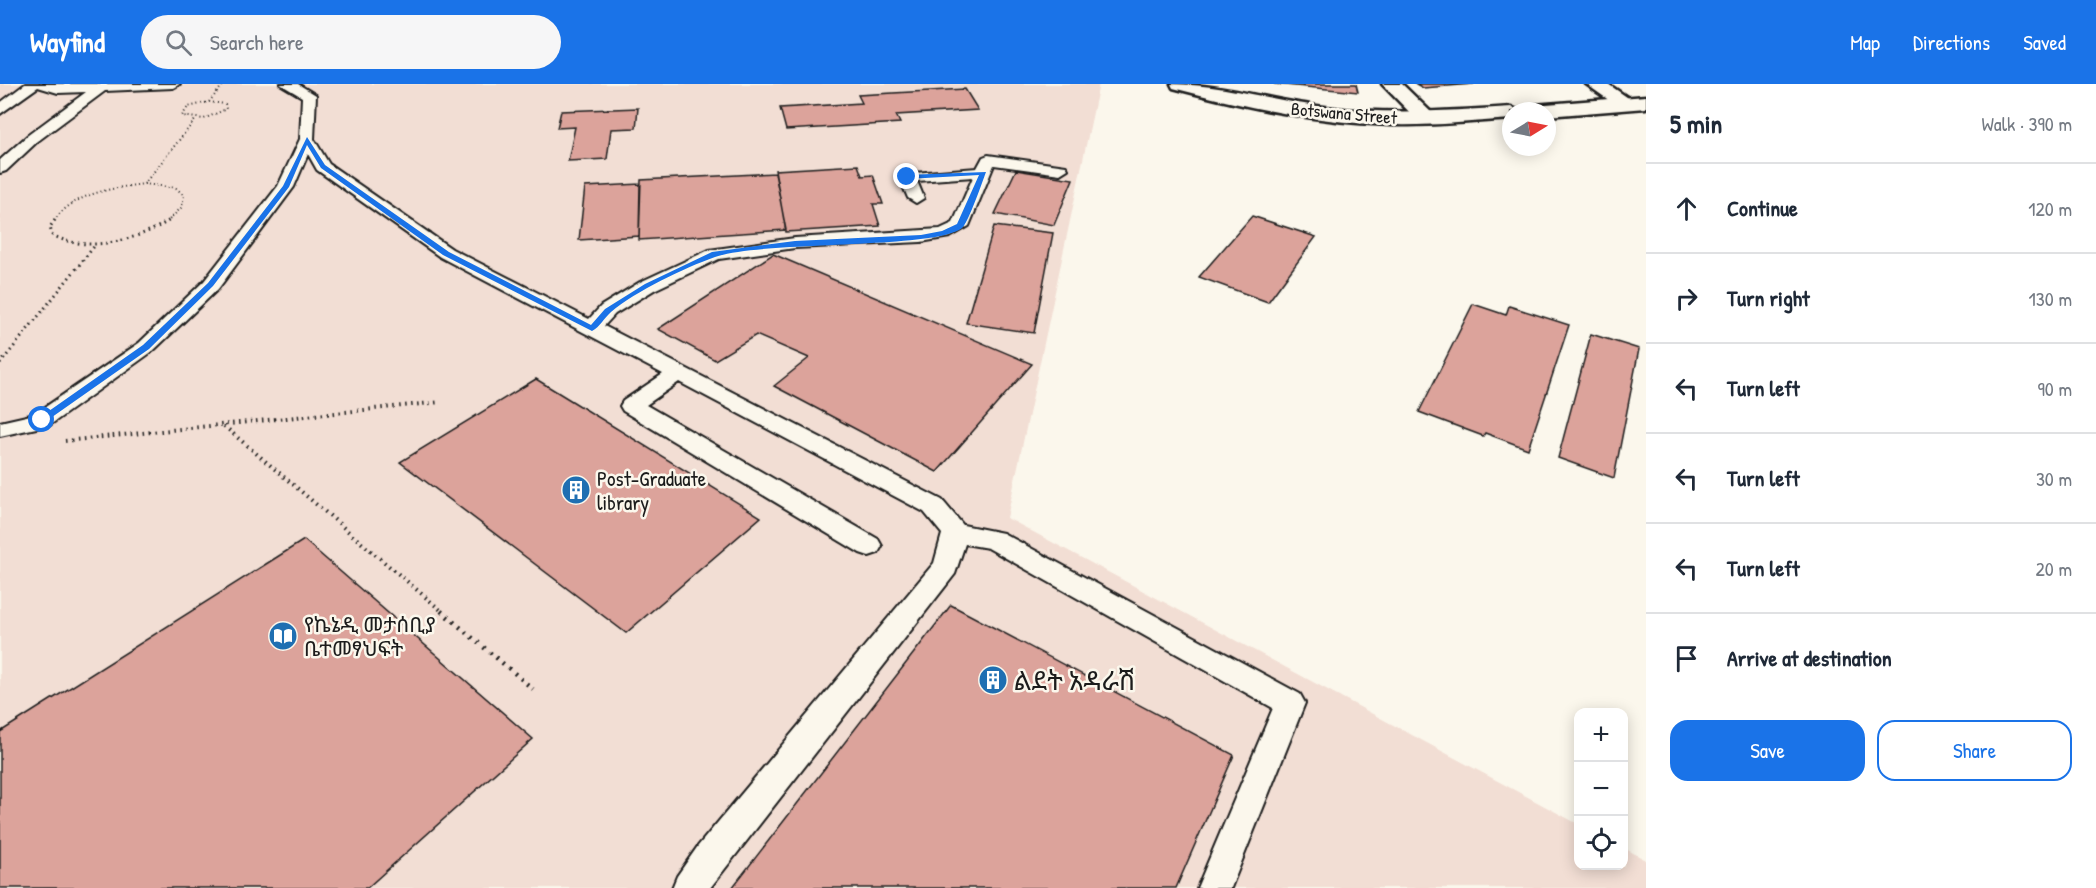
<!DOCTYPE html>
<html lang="en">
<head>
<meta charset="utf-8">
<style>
	:root { --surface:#fff; --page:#f6f6f7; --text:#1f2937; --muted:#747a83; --line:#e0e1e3; --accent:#1a73e8 }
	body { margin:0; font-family:"Patrick Hand","Noto Sans Ethiopic",sans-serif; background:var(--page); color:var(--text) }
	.controls { position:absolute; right:18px; bottom:18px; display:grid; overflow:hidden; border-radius:12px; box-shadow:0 3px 15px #0003 }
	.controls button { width:54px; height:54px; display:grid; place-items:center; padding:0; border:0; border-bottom:2px solid var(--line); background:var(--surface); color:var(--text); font:30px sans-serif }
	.compass { position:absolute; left:1502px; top:18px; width:54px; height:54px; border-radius:50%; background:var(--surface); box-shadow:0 3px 15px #0003; rotate:80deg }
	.stop { position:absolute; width:18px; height:18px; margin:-14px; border:4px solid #1a73e8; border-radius:50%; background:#fff }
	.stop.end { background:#1a73e8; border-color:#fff; box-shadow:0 2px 6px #0008 }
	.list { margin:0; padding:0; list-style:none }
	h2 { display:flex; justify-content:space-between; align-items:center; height:78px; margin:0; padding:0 24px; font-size:26px }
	h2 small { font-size:20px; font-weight:400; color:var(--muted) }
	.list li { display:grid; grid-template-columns:39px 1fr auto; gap:18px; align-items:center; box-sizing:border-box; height:90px; padding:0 24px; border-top:2px solid var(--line) }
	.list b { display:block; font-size:22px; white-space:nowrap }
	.list em { font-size:20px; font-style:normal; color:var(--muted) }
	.actions { display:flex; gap:12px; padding:18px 24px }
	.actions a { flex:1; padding:14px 0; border:2px solid var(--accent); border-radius:18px; text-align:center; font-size:21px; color:var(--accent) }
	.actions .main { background:var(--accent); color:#fff }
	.icon { flex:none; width:33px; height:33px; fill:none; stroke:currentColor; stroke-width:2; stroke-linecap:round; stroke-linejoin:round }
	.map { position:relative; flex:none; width:1646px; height:804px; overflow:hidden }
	header { display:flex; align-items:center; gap:36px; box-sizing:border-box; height:84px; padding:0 30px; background:var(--accent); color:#fff }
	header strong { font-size:28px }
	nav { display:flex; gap:33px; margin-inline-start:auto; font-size:21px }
	.search { width:420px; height:54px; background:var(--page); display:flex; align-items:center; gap:15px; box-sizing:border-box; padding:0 21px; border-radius:33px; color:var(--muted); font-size:22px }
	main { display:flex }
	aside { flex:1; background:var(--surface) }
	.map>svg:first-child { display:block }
	.built { fill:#f2ded4 }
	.building { fill:#dca39b; stroke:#1c1c1c; stroke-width:1.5 }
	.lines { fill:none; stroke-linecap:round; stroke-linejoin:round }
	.service-casing { stroke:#1c1c1c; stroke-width:4 }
	.minor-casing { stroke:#1c1c1c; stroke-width:5 }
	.secondary-casing { stroke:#1c1c1c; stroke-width:5 }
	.path-far3 { stroke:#1c1c1c; stroke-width:2; stroke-dasharray:1 3; stroke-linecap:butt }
	.path-far2 { stroke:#1c1c1c; stroke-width:3; stroke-dasharray:1.5 4; stroke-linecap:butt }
	.path-far1 { stroke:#1c1c1c; stroke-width:4; stroke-dasharray:1.5 4.5; stroke-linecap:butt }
	.path { stroke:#1c1c1c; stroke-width:4.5; stroke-dasharray:2 6; stroke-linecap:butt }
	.service { fill:#fbf7ec; fill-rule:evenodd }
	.minor { fill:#fbf7ec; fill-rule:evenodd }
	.secondary { fill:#fbf7ec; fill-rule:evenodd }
	.route { fill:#1a73e8 }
	.labels { text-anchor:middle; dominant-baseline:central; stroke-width:5; stroke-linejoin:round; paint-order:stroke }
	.far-street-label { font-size:18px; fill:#1c1c1c; stroke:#fbf7ec }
	.poi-label { font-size:21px; fill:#1c1c1c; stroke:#fbf7ec; text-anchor:start }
	.near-poi-label { font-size:26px; fill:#1c1c1c; stroke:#fbf7ec; text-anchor:start }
</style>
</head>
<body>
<header>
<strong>Wayfind</strong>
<div class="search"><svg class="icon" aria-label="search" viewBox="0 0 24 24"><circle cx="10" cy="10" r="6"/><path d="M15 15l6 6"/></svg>Search here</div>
<nav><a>Map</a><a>Directions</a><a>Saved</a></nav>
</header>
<main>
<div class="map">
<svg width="1646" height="804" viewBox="0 0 1646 804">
	<rect width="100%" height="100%" fill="#fbf7ec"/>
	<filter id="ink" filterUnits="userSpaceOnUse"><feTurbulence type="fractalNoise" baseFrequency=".0167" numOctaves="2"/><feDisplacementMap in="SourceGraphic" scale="12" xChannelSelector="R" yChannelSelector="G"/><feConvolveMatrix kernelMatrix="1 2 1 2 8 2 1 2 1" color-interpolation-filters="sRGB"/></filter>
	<g filter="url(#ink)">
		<path class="built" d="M0 0H1099L1007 434 1578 740V782H1624V764L1646 776V804H0Z"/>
		<path class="building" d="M1274 0H1356L1358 8Z
			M1416 0H1474L1423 4Z
			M965 5 978 26 896 31 900 39 786 46 780 24 862 19 858 11Z
			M638 24 636 44 611 45 607 75 568 77 575 43 557 44 561 27Z
			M858 81 862 92 873 91 883 120H873L880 142 786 148 775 86Z
			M1016 86 1073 95 1054 141 995 130Z
			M775 89 786 146 639 156 641 96Z
			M640 100 639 152 579 156 585 103Z
			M1252 132 1316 153 1268 218 1199 193Z
			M994 142 1053 149 1034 249 966 239Z
			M773 170 1032 280 937 388 774 302 809 274 756 251 715 276 658 245Z
			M1473 220 1506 231 1509 222 1569 241 1528 365 1485 349 1483 352 1419 328Z
			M1591 250 1639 265 1614 394 1558 374Z
			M536 295 761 433 626 549 400 378Z
			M304 456 533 655 367 804H0V648Z
			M951 521 1234 671 1176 804H732Z"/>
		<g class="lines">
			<g class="service-casing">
				<path id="service" d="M25 0H180L173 4 105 7 38 57 6 87 0 89V76L28 51 86 8 58 9 38 3 0 30V19Z
					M280 0H298L316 11 314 55 329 80 452 165 589 235 601 222 640 198 709 166 795 154 940 145 953 139 973 93 917 97 924 114 916 119 908 114 899 93 901 90 977 84 983 73 988 71 1066 82 1068 85 1060 90 994 81 969 142 950 153 921 158 795 164 719 175 654 206 615 230 604 242 942 416 963 441 1003 449 1300 610 1305 619 1231 804H1197L1273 624 988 464 965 460 955 490 710 804H672L677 792 698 762 934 479 942 450 924 428 679 298 646 321 878 455 882 462 878 469 869 472 860 469 623 327 620 322 623 317 663 290 440 173 317 86 308 70 294 103 218 205 153 267 50 341 0 352V338L35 330 139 259 204 197 278 102 300 55 302 13Z"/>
			</g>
			<g class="minor-casing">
				<path id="minor" d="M1382 0H1402L1434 31 1437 35 1434 39H1420Z
					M1586 0H1608L1637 20 1634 24H1620Z"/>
			</g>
			<g class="secondary-casing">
				<path id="secondary" d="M1171 0C1222 0 1273 17 1324 23 1387 31 1448 27 1511 23L1519 27H1511V35C1471 38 1431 42 1391 41 1317 39 1245 23 1173 4Z
					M1646 12V24L1547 32V27H1524L1534 21Z"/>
			</g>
			<path class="path-far3" d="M209 18 225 20 226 25 204 35 182 32 188 23Z
				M209 18 224 0
				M144 100 176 104 184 111 182 123 168 137
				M144 100 196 35
				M54 137C73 109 113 104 144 100"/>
			<path class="path-far2" d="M55 136 50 143 52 151C88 170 138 156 170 136
				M0 280 96 160"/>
			<path class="path-far1" d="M224 342 443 528
				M65 357 441 318"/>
			<path class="path" d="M441 527 533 605"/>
			<use href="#service" class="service"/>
			<use href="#minor" class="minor"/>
			<use href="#secondary" class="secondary"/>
		</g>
	</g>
	<path class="route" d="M307 53 325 81 449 168 591 241 605 225 645 200 712 168 795 157 921 151 942 147 957 140 979 91 907 95 904 91 986 88C982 99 969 136 963 143 940 166 763 156 715 173 684 184 636 207 611 228 604 234 600 243 592 247L443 171 321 84 307 61 289 103 213 202 149 265 45 338H39V334L143 261 208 199 283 102Z"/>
	<defs>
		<g id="building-disc" transform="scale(1.5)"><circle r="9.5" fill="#1f6fb2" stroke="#fbf7ec"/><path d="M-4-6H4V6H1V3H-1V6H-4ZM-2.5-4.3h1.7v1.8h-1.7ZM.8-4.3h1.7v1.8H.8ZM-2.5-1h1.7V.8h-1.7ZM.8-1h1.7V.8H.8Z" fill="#fff"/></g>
		<g id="library-disc" transform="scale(1.5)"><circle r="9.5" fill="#1f6fb2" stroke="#fbf7ec"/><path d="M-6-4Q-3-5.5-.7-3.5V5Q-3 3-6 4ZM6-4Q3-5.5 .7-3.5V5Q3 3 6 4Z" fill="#fff"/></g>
	</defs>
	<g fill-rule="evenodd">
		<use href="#building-disc" x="576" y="406"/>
		<use href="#library-disc" x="283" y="552"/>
		<use href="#building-disc" x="993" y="596"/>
	</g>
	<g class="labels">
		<g class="far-street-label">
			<text transform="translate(1344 29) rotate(5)">Botswana Street</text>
		</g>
		<g class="poi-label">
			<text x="597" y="394">Post-Graduate<tspan x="597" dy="24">library</tspan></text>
			<text x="304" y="540">የኬኔዲ መታሰቢያ<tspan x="304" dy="24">ቤተመፃህፍት</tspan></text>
		</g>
		<g class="near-poi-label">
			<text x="1014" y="596">ልደት አዳራሽ</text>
		</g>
	</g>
</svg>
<div class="controls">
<button>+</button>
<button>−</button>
<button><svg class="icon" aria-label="locate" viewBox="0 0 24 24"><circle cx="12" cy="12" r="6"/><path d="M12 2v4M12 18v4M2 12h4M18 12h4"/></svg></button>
</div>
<svg class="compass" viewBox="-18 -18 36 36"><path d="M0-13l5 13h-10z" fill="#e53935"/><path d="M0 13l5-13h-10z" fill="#747a83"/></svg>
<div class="stop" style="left:42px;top:336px"></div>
<div class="stop end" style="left:907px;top:93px"></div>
</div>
<aside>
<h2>5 min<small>Walk · 390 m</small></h2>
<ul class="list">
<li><svg class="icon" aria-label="ahead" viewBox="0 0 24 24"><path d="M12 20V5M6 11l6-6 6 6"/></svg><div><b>Continue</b></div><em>120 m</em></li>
<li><svg class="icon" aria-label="right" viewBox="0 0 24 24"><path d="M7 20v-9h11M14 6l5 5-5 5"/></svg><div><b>Turn right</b></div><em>130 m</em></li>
<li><svg class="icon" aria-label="left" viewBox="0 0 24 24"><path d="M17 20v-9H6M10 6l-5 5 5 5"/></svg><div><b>Turn left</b></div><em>90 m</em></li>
<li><svg class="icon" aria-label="left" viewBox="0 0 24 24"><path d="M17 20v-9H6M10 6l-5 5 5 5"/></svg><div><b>Turn left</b></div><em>30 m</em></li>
<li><svg class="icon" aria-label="left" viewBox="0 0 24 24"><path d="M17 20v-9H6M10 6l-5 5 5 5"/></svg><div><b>Turn left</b></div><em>20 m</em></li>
<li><svg class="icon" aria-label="arrive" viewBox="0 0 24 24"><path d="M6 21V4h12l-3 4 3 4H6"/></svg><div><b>Arrive at destination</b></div></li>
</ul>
<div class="actions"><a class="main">Save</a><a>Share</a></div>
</aside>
</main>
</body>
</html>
